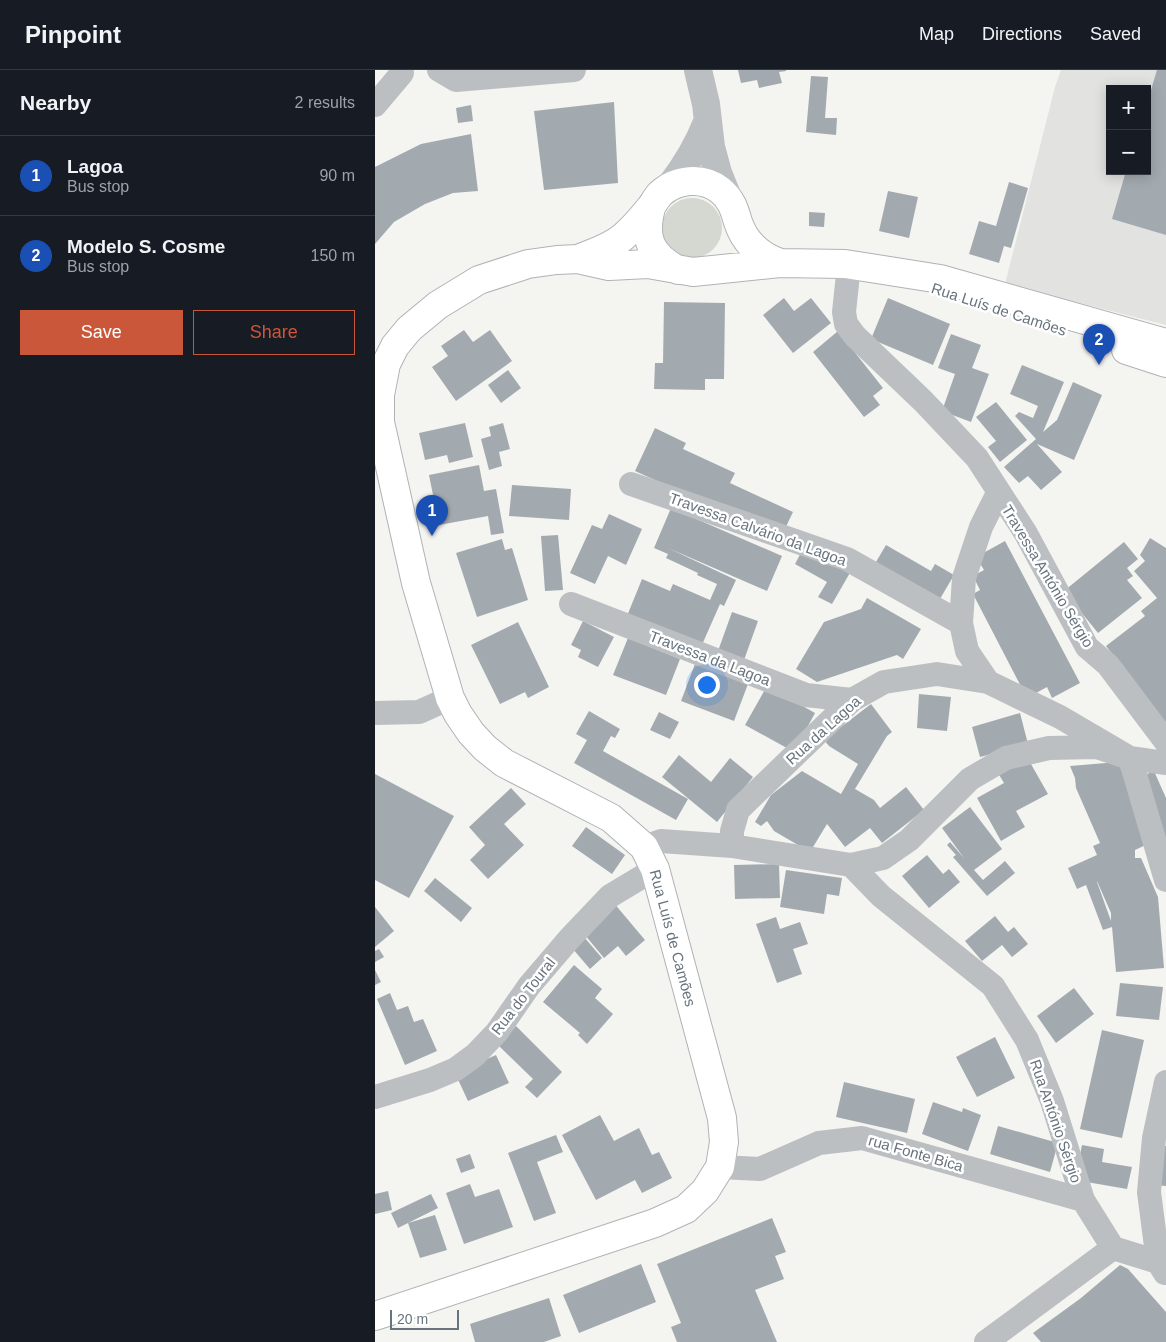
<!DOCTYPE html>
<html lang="en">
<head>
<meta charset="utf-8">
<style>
	:root { --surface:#171b24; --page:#20242c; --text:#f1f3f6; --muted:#9ea1a6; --line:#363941; --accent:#cb573a }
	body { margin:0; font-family:Arial,sans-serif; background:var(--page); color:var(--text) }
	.controls { position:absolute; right:15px; top:15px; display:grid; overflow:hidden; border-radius:0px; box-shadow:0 2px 12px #0003 }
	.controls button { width:45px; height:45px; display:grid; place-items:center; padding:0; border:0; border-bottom:1px solid var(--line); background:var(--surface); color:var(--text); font:25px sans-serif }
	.scale { position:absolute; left:15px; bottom:12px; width:69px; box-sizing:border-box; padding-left:5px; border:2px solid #67747e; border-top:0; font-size:14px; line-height:18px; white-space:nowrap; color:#67747e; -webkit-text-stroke:4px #fff; paint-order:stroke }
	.you { position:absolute; left:331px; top:614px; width:18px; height:18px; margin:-12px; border:4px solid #fff; border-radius:50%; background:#1a73e8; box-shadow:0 0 0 8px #1a73e833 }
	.badge { display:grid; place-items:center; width:32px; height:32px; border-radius:50%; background:var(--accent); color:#fff; font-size:16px; font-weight:700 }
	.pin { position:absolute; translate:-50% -41px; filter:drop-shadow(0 1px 2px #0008) }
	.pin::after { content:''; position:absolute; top:26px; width:18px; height:15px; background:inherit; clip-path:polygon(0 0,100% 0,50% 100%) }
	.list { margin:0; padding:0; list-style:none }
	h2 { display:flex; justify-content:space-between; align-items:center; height:65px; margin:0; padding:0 20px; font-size:21px }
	h2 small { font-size:16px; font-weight:400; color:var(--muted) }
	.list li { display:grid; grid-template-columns:32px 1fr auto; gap:15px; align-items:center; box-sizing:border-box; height:80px; padding:0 20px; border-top:1px solid var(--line) }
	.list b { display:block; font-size:19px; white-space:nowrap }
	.list p { margin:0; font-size:16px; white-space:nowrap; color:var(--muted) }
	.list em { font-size:16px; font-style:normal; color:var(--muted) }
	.actions { display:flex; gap:10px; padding:15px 20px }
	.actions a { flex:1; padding:11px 0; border:1px solid var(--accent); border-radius:0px; text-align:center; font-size:18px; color:var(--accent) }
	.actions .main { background:var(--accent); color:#fff }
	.map { position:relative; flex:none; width:791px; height:1272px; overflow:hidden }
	header { display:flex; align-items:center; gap:30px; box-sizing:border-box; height:70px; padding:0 25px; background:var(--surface); border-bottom:1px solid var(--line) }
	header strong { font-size:24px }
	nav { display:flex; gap:28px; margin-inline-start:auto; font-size:18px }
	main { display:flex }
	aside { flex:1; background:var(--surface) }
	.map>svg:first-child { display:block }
	.built { fill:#e2e3e1; fill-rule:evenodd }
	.green { fill:#d4d8d1 }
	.building { fill:#a3aaaf; fill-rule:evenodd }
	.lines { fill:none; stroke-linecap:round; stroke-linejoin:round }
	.primary-casing { stroke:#afb3b6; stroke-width:30 }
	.minor { stroke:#bbbfc2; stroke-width:24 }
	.tertiary { stroke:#bbbfc2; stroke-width:28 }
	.primary { stroke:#fff; stroke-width:28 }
	.labels { text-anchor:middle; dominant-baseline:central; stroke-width:5; stroke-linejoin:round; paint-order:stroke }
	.street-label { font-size:15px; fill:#67747e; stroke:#fff }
</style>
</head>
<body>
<header>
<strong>Pinpoint</strong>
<nav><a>Map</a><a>Directions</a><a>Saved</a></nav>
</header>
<main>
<aside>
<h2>Nearby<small>2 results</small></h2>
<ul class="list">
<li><span class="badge" style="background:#1a4fb4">1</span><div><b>Lagoa</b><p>Bus stop</p></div><em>90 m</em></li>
<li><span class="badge" style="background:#1a4fb4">2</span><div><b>Modelo S. Cosme</b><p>Bus stop</p></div><em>150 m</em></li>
</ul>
<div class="actions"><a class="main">Save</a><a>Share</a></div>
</aside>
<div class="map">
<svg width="791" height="1272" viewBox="0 0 791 1272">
	<rect width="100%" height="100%" fill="#f4f4f1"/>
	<path class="built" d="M686 0H791V255L630 214 680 17ZM735 19H772V101H735Z"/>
	<path class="green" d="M287 158a30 30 0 1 1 60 0a30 30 0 1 1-60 0Z"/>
	<path class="building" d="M363 0H411V1L404 2 407 13 384 18 382 10 366 13Z
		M782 0H791V165L737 149 751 101H772V33Z
		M436 6 453 7 450 48H462L461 65 431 62Z
		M239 32 243 113 169 120 159 41Z
		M96 35 98 51 83 53 81 38Z
		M96 64 103 121 78 123 50 134 19 152 0 174V97L46 74Z
		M634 112 653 118 636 178 629 176 624 193 594 184 604 151 621 156Z
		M513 121 543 127 534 168 504 161Z
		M434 142 450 143 449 157 434 156Z
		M409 228 419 241 436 228 456 253 418 283 388 245Z
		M513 228 575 254 558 295 496 269Z
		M289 232 350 233 349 309H330V320L279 319 280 293H288Z
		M89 260 98 272 115 260 137 291 81 331 57 297 73 286 66 276Z
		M463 261 508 318 498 326 505 335 489 347 438 282Z
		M576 264 606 275 597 298 614 304 596 352 567 341 580 304 563 298Z
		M647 295 689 312 668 362 682 350 698 312 727 325 699 390 662 374 687 402 666 420 653 406 644 413 629 397 661 369 640 346 644 342 658 348 663 336 635 324Z
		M133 300 146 318 126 333 113 315Z
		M621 332 652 370 625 392 613 377 621 371 601 347Z
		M90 353 98 387 74 393 72 385 50 390 44 363Z
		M128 353 135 379 124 382 127 396 114 400 106 369 116 366 114 357Z
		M280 358 311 373 308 379 360 403 355 413 418 442 406 467 260 401Z
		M104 395 109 421 121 419 129 463 116 465 113 446 64 455 54 405Z
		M137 415 196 419 194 450 134 446Z
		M296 438 407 486 392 521 293 478 361 510 349 536 345 534 326 577 252 546 267 509 295 521 298 514 335 530 342 514 322 505 323 503 291 488 293 484 279 478Z
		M234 444 267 459 251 495 233 486 220 514 195 503 217 455 227 459Z
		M183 465 188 520 170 521 166 466Z
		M775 468 791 478V653L731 576 770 546 766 541 782 528 759 501 770 491 765 485Z
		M127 469 130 480 137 478 153 530 102 547 81 483Z
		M630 471 705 613 677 628 672 617 652 628 598 524 605 520 598 506 609 500 601 487Z
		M749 472 763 489 752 498 758 506 752 510 767 528 723 563 689 521Z
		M430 475 476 501 457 534 443 527 452 512 420 494Z
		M511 475 556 501 560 494 579 505 562 534 498 497Z
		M492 528 546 559 528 589 522 585 442 612 421 599 449 552 486 539Z
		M357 542 383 551 369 590 343 581Z
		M208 551 239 567 223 597 203 587 206 580 196 575Z
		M143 552 174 617 153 628 150 622 125 634 96 575Z
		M253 568 305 589 291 625 238 605Z
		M320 594 373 614 359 651 306 631Z
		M392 616 440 643 419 682 370 655Z
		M544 624 576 627 572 661 542 658Z
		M496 634 517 662 512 666 480 719 499 730 505 738 531 717 549 740 507 773 495 758 470 777 452 754 435 782 399 761 392 751 386 756 380 752 396 725 427 701 466 724 483 694 454 676 449 670Z
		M214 641 245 659 240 668 236 666 228 681 313 729 301 750 199 693 212 670 201 664Z
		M284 642 304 652 295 669 275 660Z
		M645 643 653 674 605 687 597 657Z
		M304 685 336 712 355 688 378 707 342 752 287 707Z
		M652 687 673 724 641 741 650 757 626 771 602 728 629 713 623 703Z
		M743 692 777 772 760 780V788H766L783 827 789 898 741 902 737 857 728 860 711 815 702 819 693 798 722 785 718 776 725 773 701 718 700 708 695 696ZM722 811 736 843V851L722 812Z
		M779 701 791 728V772L758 710Z
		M0 704 79 746 34 828 0 810Z
		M136 718 151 734 129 754 149 775 113 809 95 790 110 775 94 757Z
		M595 737 627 779 599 800 608 810 630 791 640 803 612 826 578 787 581 785 572 775 575 772 589 788 567 758Z
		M211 757 250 785 237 804 197 776Z
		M552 785 568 804 574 799 585 812 554 838 527 806Z
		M404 794 405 828 360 829 359 795Z
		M411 800 467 808 464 826 452 824 449 844 405 837Z
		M60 808 97 838 86 852 49 821Z
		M238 832 270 870 251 886 243 876 229 888 205 859Z
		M0 837 19 861 0 877Z
		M620 846 633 862 639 857 653 874 637 887 627 875 607 891 590 871Z
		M401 847 405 859 425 852 433 874 418 879 427 904 402 913 381 854Z
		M209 867 227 888 215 899 197 878Z
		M4 879 9 887 0 892V881Z
		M199 895 227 919 220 928 238 944 212 974 203 965 205 963 168 932Z
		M0 900 6 912 0 915Z
		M745 913 788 917 784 950 741 946Z
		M699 918 719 944 681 973 662 946Z
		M15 923 22 940 33 936 39 952 48 949 62 981 30 995 2 929Z
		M141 956 187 1002 162 1028 150 1017 158 1009 123 975Z
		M727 960 769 970 747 1068 705 1059Z
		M620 967 640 1008 602 1027 581 987Z
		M121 985 134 1013 93 1031 80 1003Z
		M469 1012 540 1029 532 1063 461 1047Z
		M558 1032 587 1042 588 1038 606 1045 593 1081 547 1064Z
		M225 1045 239 1071 264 1058 277 1085 284 1082 297 1108 267 1123 260 1110 221 1130 187 1065Z
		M623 1056 683 1073 675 1102 615 1084Z
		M181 1065 188 1082 162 1092 181 1143 159 1151 133 1083Z
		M707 1075 729 1079 727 1092 757 1097 752 1119 700 1110Z
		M787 1076H791V1116L781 1115Z
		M95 1084 100 1098 86 1103 81 1089Z
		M95 1114 100 1127 124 1119 138 1157 89 1174 71 1123Z
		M13 1121 17 1140 0 1144V1124Z
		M56 1124 63 1138 23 1158 16 1143Z
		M60 1145 72 1180 45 1188 33 1153Z
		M397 1148 411 1182 400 1186 409 1209 380 1220 402 1272H302L296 1257 306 1253 282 1194Z
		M266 1194 281 1232 204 1263 188 1225Z
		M745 1195 753 1199 791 1242V1272H666L658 1263 706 1228Z
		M174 1228 186 1266 169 1272H100L95 1254Z"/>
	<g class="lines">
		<g class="primary-casing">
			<path id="primary" d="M276 138C268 168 275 185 303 200
				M203 189C218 183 235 178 248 167 257 159 266 149 274 139 278 135 281 128 285 124 301 109 327 106 345 120 356 129 359 138 363 152 370 173 385 186 405 193
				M751 280 791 293
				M0 1246 280 1153 311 1139 330 1121 345 1097 349 1072 347 1048 280 799 269 777 236 748 129 693 110 678 96 663 83 644 75 628 41 513 5 352V325L11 294 20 276 34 259 63 235 104 210 153 194 182 190 203 189 234 196 273 194 318 202 405 193 470 194 565 209 791 273"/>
		</g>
		<path class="minor" d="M64 0 81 10 199 0
			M0 35 27 3
			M474 195 469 242 471 254 480 266 548 331 602 388 650 462 712 577 733 595 791 672
			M256 414 472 489 586 553
			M623 423 606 457 589 508 586 553 592 581 613 612 685 647 755 688 791 810
			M196 534 431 625 477 630
			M0 643 44 642 75 628
			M357 776V761L363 740 477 630 509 612 562 604 613 612
			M269 777 286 771 357 776 476 795 508 788 534 770 595 709 631 688 674 678 722 677 755 688 791 693
			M476 795 506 826 618 916 652 970 677 1031 708 1130 738 1178 783 1192
			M0 1027 55 1010 81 999 100 985 122 962 154 916 195 868 235 826 280 799
			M345 1097 385 1099 444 1073 487 1068 708 1130
			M790 1203 783 1192 774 1122 779 1068 791 1012
			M611 1272 738 1178"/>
		<path class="tertiary" d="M323 0 331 34 336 77 343 103 352 125
			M296 115C311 95 323 75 332 52"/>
		<use href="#primary" class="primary"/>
	</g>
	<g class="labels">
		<g class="street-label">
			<text transform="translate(624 239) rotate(18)">Rua Luís de Camões</text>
			<text transform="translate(383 459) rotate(20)">Travessa Calvário da Lagoa</text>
			<text transform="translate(673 506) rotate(59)">Travessa António Sérgio</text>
			<text transform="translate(335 588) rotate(21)">Travessa da Lagoa</text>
			<text transform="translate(448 660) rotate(-42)">Rua da Lagoa</text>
			<text transform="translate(298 868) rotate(75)">Rua Luís de Camões</text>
			<text transform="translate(148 926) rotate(-52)">Rua do Toural</text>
			<text transform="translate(681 1051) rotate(71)">Rua António Sérgio</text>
			<text transform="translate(541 1083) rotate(16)">rua Fonte Bica</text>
		</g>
	</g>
</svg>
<div class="controls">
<button>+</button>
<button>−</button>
</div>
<div class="scale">20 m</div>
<div class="you"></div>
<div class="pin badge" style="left:57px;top:466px;background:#1a4fb4">1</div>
<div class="pin badge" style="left:724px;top:295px;background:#1a4fb4">2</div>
</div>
</main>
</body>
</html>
